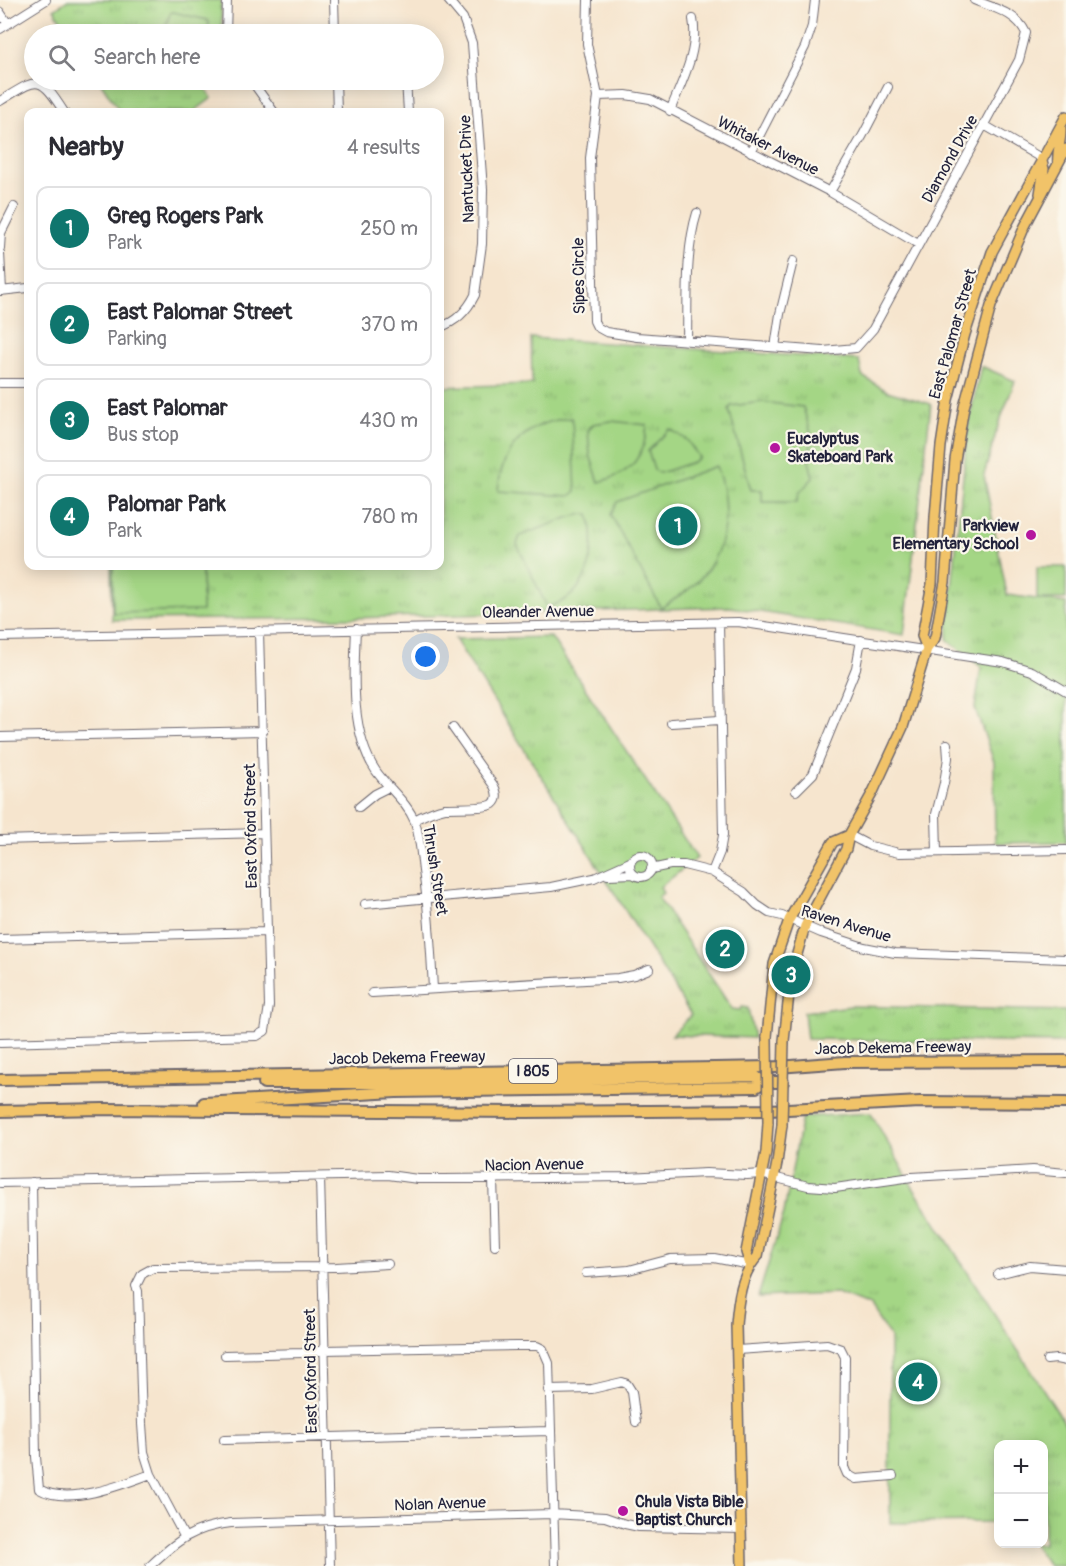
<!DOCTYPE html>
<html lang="en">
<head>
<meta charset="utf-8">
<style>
	:root { --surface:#fff; --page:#f2f2f3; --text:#2b2b33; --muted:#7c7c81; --line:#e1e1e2; --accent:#0f766e }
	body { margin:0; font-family:Pangolin,sans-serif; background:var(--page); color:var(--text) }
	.controls { position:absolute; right:18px; bottom:18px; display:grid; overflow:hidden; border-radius:12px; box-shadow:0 3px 15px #0003 }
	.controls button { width:54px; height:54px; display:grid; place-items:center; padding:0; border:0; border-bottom:2px solid var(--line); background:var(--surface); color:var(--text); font:30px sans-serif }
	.you { position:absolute; left:426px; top:657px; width:21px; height:21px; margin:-15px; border:4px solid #fff; border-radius:50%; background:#1a73e8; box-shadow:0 0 0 9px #1a73e833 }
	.badge { display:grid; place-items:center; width:39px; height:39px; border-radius:50%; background:var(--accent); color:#fff; font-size:20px; font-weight:700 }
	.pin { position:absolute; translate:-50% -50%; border:3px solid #fff; box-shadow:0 2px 6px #0006 }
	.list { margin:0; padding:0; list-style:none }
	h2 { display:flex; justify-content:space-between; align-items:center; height:78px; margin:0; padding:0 24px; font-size:26px }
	h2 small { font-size:20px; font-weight:400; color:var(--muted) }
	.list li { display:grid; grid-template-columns:39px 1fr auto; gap:18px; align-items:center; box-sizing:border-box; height:84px; margin:0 12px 12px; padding:0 12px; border:2px solid var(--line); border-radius:12px }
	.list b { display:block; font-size:22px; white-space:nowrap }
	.list p { margin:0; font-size:20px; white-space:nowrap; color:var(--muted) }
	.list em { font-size:20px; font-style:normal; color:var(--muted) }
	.icon { flex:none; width:33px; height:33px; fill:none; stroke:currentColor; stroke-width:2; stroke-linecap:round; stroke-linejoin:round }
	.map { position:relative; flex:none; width:1066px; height:1566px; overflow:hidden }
	.search { position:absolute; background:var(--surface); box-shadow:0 3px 15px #0003; left:24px; top:24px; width:420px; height:66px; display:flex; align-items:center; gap:15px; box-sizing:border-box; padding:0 21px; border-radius:33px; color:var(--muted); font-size:22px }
	.panel { position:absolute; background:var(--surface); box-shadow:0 3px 15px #0003; left:24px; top:108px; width:420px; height:462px; border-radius:12px }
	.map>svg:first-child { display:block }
	.grass { fill:url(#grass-tufts); stroke:#637c60; stroke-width:1.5 }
	.pitch { fill:#a4d685; stroke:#637c60; stroke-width:1.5 }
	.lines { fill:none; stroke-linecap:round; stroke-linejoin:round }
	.minor-casing { stroke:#6c666e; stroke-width:10 }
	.major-casing { stroke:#6c666e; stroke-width:12 }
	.highway-casing { stroke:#6c666e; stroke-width:14 }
	.minor { stroke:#fff; stroke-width:8 }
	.major { stroke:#f1c369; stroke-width:9 }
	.highway { stroke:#f1c369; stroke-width:10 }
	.major-bridge-casing { stroke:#6c666e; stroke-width:12; stroke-linecap:butt }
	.major-bridge { stroke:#f1c369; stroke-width:9 }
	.poi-dot { fill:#b5179e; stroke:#fbf7ec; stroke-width:2 }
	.labels { text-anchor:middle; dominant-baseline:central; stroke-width:4.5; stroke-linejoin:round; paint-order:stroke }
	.shield { fill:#fbf7ec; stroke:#636270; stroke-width:1.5 }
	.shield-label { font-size:15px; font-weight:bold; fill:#22223b }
	.street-label { font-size:16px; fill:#22223b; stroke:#fbf7ec }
	.poi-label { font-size:16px; font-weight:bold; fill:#22223b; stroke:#fbf7ec; text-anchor:start }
</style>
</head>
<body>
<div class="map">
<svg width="1066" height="1566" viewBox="0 0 1066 1566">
	<defs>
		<pattern id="grass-tufts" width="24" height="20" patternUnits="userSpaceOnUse" patternTransform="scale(1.5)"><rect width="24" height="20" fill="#a4d685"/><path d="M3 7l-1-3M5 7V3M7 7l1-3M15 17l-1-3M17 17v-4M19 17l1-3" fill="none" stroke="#8db774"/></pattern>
	</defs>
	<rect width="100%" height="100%" fill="#fbf7ec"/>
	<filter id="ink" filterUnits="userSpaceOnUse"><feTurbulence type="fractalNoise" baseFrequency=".0167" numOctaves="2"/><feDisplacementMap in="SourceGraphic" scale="12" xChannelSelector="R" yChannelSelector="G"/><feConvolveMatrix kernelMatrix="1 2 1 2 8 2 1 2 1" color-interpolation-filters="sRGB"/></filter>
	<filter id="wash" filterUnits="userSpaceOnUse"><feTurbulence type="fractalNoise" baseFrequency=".008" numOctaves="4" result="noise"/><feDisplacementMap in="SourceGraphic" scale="24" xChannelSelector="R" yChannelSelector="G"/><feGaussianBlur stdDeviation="1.35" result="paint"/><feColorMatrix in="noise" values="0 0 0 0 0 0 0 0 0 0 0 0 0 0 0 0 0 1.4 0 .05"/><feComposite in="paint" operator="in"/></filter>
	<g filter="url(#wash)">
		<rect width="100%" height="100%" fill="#f6e5ce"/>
		<path class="grass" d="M68 0H221L222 34H69L54 9Z
			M99 80H200L212 98 193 112H120Z
			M531 338 859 360 862 376 887 391 931 404 904 635 730 607 353 618 112 620 111 566H440V387L532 384Z
			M981 366 1015 381 998 426 984 475 1007 595 1066 603V842L995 843 994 762 975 708 981 667 947 639 968 426Z
			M551 637 697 858 660 887 663 893 658 897 732 1009 740 1010 741 1007 748 1008 754 1038 672 1035 691 1015 455 639Z
			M851 1006 1066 1011V1043L807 1039 804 1012Z
			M871 1113 914 1189 1066 1425V1566H1049L1033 1544H1044V1444H998V1522L890 1523V1337L870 1307 837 1294 758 1297 784 1213 802 1117Z"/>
		<path class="pitch" d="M173 12 207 20 209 23 207 34H183L169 31 166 27 170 13Z
			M762 402 803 407 812 437 809 460 813 478 799 493 797 502H762V490H751L729 410 731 406Z
			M572 418 576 491 570 496 498 491C501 446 529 421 572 418Z
			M611 421 647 425C645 457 631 474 599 482L590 455 588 431 593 424Z
			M670 429 687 440 699 457 693 462 660 473 654 470 648 451Z
			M716 466C731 505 728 549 699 580 688 592 674 599 661 608L611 515 617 502Z
			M584 514H589C598 550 590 597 547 607L517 544 520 536 570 517Z
			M113 566H202V611L113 613Z
			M1037 567H1066V599H1037Z"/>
	</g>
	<g filter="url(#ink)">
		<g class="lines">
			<g class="minor-casing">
				<path id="minor" d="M334 0 335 34
					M588 0 587 44 598 96 590 158 594 321 597 327 606 332 637 337 823 351 856 348 873 329 1019 60 1026 33C1017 13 994 8 974 0
					M0 12 8 24
					M0 29 46 0
					M226 34 227 0
					M251 80 274 112
					M336 80 337 112
					M406 80 408 112
					M598 96 626 95 650 99 830 192 918 244
					M0 101C38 78 39 73 64 112
					M670 111C682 81 699 51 693 19
					M984 125 1041 158
					M751 152 805 47 812 26 815 0
					M830 192 863 135 888 87
					M0 248 1 233 14 207
					M0 253 2 291
					M0 291 28 288
					M440 327C456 322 467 311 475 295L482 244 483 189 472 43 463 18 448 0
					M687 340C688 300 685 251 697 213
					M775 347 780 314 793 261
					M0 383H28
					M356 629C354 674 350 733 376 771 388 788 407 802 415 822 420 837 421 854 423 871 429 910 431 949 433 989
					M0 637 738 622 1003 662 1032 671 1066 691
					M671 723 720 720
					M0 737 263 731
					M796 791 813 774 856 668 861 640
					M359 807 375 794 389 787
					M414 820C424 815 434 810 445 808 456 807 485 809 493 804 499 799 497 792 494 786L453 728
					M849 835 870 846 899 853 1066 850
					M0 840 264 833
					M937 852 936 814 944 783 948 758 947 744
					M630 866a11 11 0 1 1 22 0a11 11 0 1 1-22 0Z
					M651 869 670 865H684L712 872 744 892 757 905 769 913 782 916 821 933 864 947 895 953 1066 959
					M712 872 720 852 723 835 719 622
					M608 875 633 874
					M365 904 551 887 594 878 630 862
					M0 939 267 932
					M372 993 618 978 634 975 649 969
					M0 1043 257 1036 265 1031 269 1006 259 631
					M320 1177 330 1566
					M493 1179 495 1246
					M32 1182 36 1457 39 1489C68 1506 122 1485 151 1474
					M0 1183 388 1175 418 1179H444L627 1177 706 1173 747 1175 761 1174 808 1186 835 1188 912 1177 1033 1170 1066 1173
					M586 1273 629 1270 670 1259 714 1258 750 1265
					M998 1274 1030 1266 1066 1269
					M737 1350 827 1344 841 1349 845 1357 844 1467 847 1474 856 1479 893 1476
					M225 1355 302 1353 325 1350 517 1346H537L543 1349 549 1363 555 1566
					M1047 1360 1056 1359 1066 1361
					M548 1390 592 1389 622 1382 627 1384 632 1392 636 1422
					M224 1440 550 1431
					M184 1536 151 1474 144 1452 142 1424 138 1291 136 1286 142 1274 153 1268 336 1267 388 1264
					M150 1566C176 1541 194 1527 231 1523L552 1514 605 1517 625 1524 639 1527 742 1529"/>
			</g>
			<g class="major-casing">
				<path id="major" d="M1058 164C1056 151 1062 141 1061 128
					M1040 194 1044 169 1041 158
					M927 649 922 636 932 584 935 517 941 446 948 400 965 334 992 252 1066 116
					M767 1037 774 964 789 920 833 842 849 835
					M784 1041 791 975 805 926 846 849 849 835 873 792 903 727 927 649 935 638 945 582 955 460 964 407 991 306 1025 226 1066 149
					M750 1265 746 1252 766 1152 768 1123
					M742 1566 736 1325C738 1300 741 1274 758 1256L777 1163 782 1125"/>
			</g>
			<g class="highway-casing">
				<path id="highway" d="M0 1080 778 1067 845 1062 1066 1061
					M264 1083H399L755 1076 763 1082H783
					M204 1103 396 1092 756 1087 763 1082
					M0 1111 103 1109 526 1112 769 1110 920 1102 1066 1103"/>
			</g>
			<use href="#minor" class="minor"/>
			<use href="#major" class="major"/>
			<use href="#highway" class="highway"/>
			<g class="major-bridge-casing">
				<path id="major-bridge" d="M767 1037 768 1123
					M782 1125 784 1041"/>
			</g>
			<use href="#major-bridge" class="major-bridge"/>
		</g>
	</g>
	<g class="poi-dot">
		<circle cx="775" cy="448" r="6"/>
		<circle cx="1031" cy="535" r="6"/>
		<circle cx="623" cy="1511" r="6"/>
	</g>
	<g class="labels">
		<rect class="shield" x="509" y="1059" width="48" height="24" rx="4.5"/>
		<g class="shield-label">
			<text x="533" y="1071">I 805</text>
		</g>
		<g class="street-label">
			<text transform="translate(768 146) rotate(27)">Whitaker Avenue</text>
			<text transform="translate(950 159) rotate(-61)">Diamond Drive</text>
			<text transform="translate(467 169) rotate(-92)">Nantucket Drive</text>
			<text transform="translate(579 276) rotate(-91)">Sipes Circle</text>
			<text transform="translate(953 334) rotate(-74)">East Palomar Street</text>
			<text transform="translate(538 612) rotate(-1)">Oleander Avenue</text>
			<text transform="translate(251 826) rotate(-91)">East Oxford Street</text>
			<text transform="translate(435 870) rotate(81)">Thrush Street</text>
			<text transform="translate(846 924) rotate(17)">Raven Avenue</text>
			<text transform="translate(893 1048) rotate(-1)">Jacob Dekema Freeway</text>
			<text transform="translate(407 1058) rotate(-1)">Jacob Dekema Freeway</text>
			<text transform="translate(534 1165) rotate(-1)">Nacion Avenue</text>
			<text transform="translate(311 1371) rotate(-91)">East Oxford Street</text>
			<text transform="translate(440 1504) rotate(-2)">Nolan Avenue</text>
		</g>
		<g class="poi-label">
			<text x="787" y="439">Eucalyptus<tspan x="787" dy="18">Skateboard Park</tspan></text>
			<text x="1019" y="526" text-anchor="end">Parkview<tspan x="1019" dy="18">Elementary School</tspan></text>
			<text x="635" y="1502">Chula Vista Bible<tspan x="635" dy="18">Baptist Church</tspan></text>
		</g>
	</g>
</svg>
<div class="controls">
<button>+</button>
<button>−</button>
</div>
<div class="you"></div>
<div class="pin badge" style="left:678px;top:526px">1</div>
<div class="pin badge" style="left:725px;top:949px">2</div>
<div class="pin badge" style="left:791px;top:975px">3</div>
<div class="pin badge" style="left:918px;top:1382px">4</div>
<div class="search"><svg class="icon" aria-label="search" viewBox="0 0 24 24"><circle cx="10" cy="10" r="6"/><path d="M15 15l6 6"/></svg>Search here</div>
<section class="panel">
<h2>Nearby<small>4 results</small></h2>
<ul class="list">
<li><span class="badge">1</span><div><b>Greg Rogers Park</b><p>Park</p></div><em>250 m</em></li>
<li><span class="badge">2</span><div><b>East Palomar Street</b><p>Parking</p></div><em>370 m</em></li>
<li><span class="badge">3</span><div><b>East Palomar</b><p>Bus stop</p></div><em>430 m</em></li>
<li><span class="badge">4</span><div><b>Palomar Park</b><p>Park</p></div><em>780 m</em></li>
</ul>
</section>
</div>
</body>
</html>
